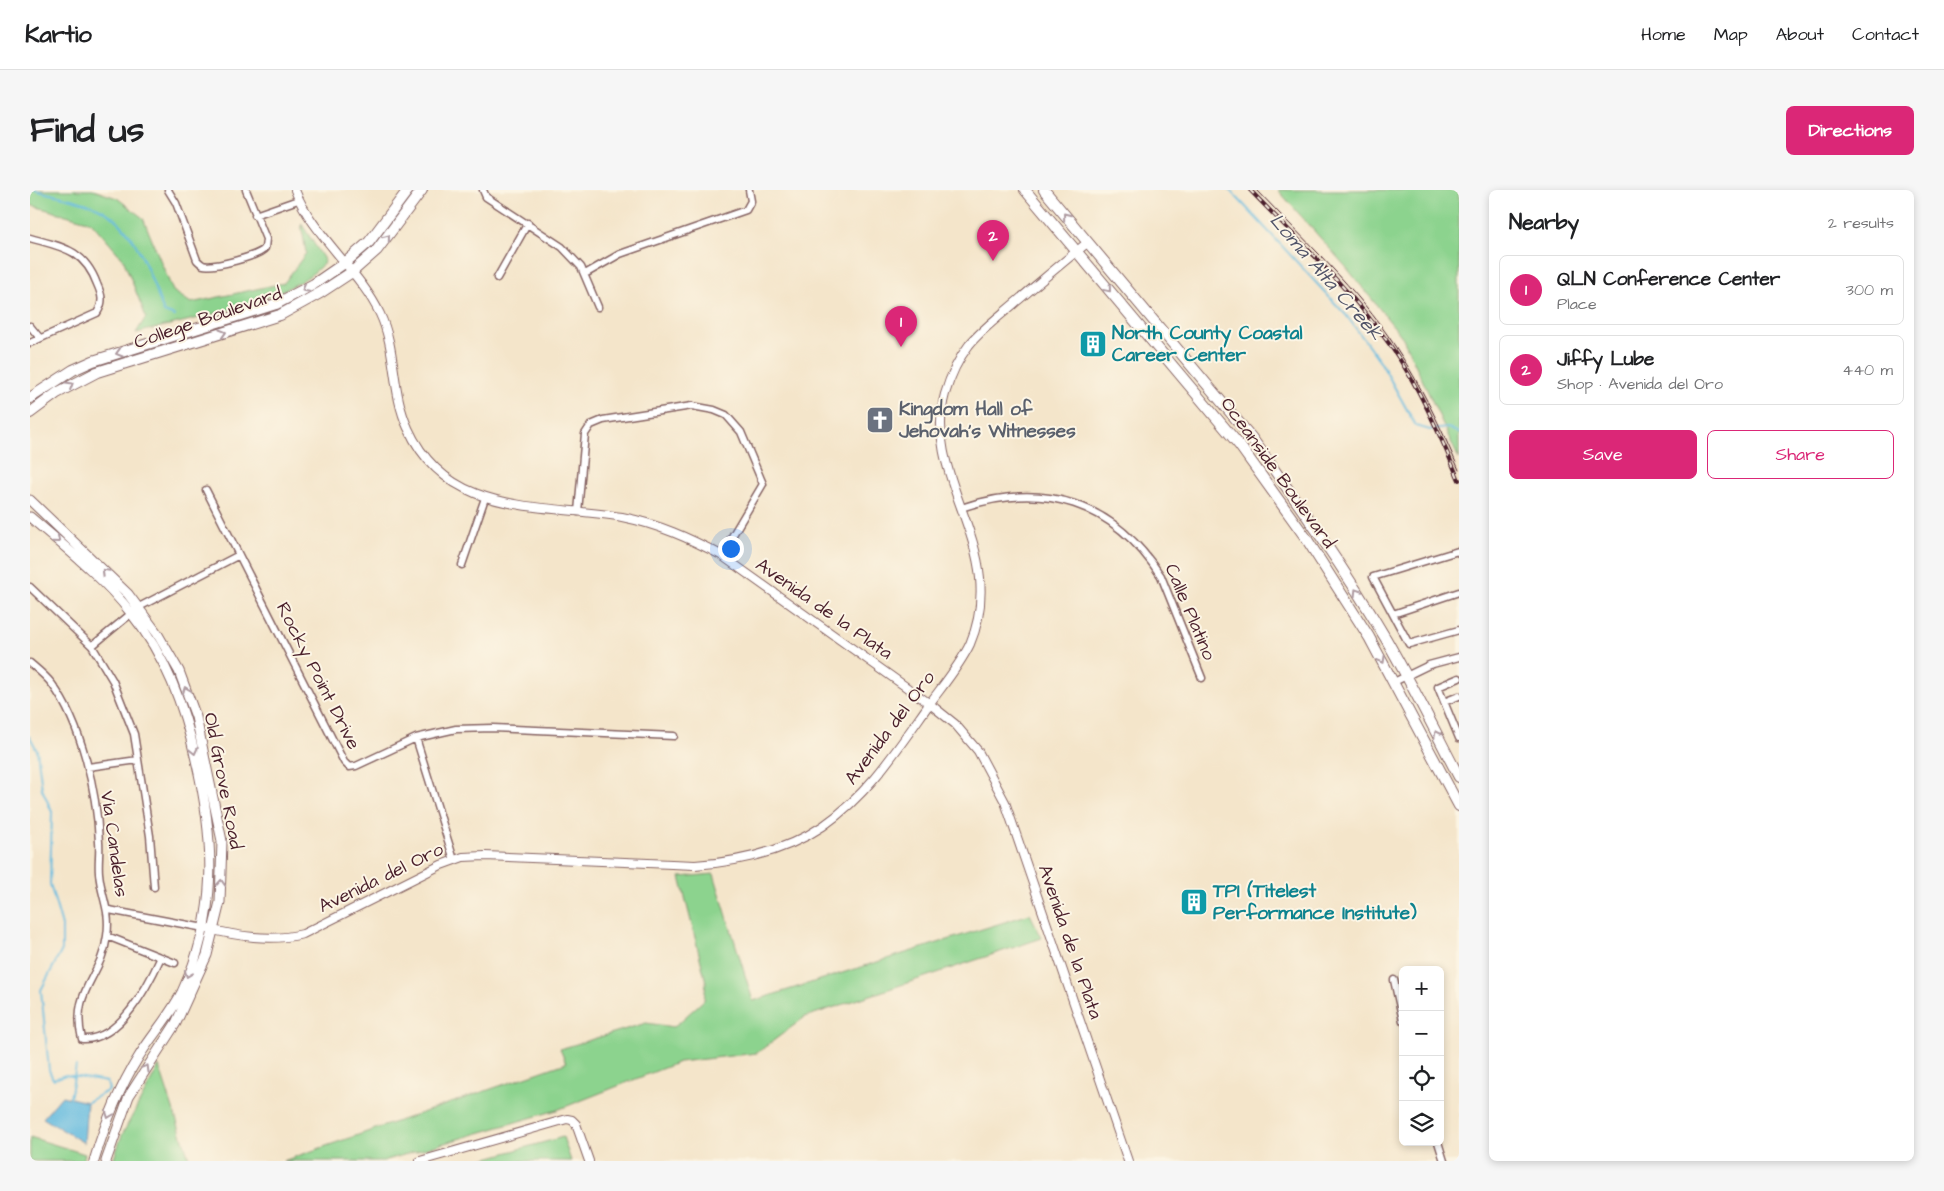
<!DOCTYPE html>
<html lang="en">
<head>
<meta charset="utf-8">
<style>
	:root { --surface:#fff; --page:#f6f6f6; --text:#202124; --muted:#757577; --line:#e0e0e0; --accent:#db2777 }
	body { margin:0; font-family:"Architects Daughter",sans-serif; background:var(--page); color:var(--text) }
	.controls { position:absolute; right:15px; bottom:15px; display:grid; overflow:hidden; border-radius:8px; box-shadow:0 2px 8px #0003 }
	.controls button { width:45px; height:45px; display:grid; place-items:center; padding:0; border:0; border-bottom:1px solid var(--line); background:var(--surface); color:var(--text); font:25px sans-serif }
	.you { position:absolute; left:700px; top:358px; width:18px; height:18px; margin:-12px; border:4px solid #fff; border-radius:50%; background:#1a73e8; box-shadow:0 0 0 8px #1a73e833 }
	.badge { display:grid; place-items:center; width:32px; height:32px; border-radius:50%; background:var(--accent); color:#fff; font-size:16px; font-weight:700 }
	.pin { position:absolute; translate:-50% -41px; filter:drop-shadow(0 1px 2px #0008) }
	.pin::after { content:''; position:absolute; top:26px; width:18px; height:15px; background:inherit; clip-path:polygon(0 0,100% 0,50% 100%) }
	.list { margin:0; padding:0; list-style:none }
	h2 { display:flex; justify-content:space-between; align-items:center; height:65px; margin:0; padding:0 20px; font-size:21px }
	h2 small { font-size:16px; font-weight:400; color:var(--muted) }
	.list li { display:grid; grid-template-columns:32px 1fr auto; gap:15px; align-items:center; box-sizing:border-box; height:70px; margin:0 10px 10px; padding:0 10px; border:1px solid var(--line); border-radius:8px }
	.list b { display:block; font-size:19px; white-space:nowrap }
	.list p { margin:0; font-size:16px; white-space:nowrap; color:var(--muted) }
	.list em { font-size:16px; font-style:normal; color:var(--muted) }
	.actions { display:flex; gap:10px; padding:15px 20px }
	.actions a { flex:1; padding:11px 0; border:1px solid var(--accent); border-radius:8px; text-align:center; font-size:18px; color:var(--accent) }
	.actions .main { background:var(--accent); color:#fff }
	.icon { flex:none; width:28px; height:28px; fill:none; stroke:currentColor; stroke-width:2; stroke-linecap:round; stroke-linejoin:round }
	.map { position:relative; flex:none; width:1429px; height:971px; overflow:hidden; border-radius:8px }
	header { display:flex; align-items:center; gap:30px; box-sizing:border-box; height:70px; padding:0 25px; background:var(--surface); border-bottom:1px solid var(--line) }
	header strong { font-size:24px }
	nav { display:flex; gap:28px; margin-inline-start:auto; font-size:18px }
	.intro { display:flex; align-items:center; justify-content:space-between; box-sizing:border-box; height:120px; padding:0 30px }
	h1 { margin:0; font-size:35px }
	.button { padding:12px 22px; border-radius:8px; background:var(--accent); color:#fff; font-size:18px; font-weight:700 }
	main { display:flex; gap:30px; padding:0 30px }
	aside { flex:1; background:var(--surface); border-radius:8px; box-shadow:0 2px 8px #0003 }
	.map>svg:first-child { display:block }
	.green { fill:#8cd38e; stroke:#6b795c }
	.water { fill:#62badf; stroke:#566c85 }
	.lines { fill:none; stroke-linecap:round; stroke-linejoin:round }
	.stream { stroke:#62badf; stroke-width:2 }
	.minor-casing { stroke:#866463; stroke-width:9 }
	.tertiary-casing { stroke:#866463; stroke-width:10 }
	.secondary-casing { stroke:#866463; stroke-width:11 }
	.primary-casing { stroke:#866463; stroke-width:12 }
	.minor { stroke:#fff; stroke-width:6 }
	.tertiary { stroke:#fff; stroke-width:8 }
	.secondary { stroke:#fff; stroke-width:9 }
	.primary { stroke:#fff; stroke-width:10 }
	.tram { stroke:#4a1f2b; stroke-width:1 }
	.rail-casing { stroke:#4a1f2b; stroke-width:4 }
	.rail { stroke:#fcf5e5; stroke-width:2; stroke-dasharray:5.5; stroke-linecap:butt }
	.oneway { stroke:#ae9aa0 }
	.labels { text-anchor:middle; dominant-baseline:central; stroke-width:4; stroke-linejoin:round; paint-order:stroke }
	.street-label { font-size:19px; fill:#4a1f2b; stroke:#fcf5e5 }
	.culture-label { font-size:19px; font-weight:bold; fill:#0d838f; stroke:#fcf5e5; text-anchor:start }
	.worship-label { font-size:19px; font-weight:bold; fill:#5b616d; stroke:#fcf5e5; text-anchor:start }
	.water-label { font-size:20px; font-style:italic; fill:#52556a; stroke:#fcf5e5 }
</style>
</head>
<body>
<header>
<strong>Kartio</strong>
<nav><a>Home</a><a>Map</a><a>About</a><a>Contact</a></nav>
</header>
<div class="intro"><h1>Find us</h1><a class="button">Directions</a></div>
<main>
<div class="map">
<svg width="1429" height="971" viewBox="0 0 1429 971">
	<rect width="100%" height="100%" fill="#fcf5e5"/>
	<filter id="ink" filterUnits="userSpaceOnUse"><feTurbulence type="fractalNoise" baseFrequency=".02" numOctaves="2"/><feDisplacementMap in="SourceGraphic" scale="10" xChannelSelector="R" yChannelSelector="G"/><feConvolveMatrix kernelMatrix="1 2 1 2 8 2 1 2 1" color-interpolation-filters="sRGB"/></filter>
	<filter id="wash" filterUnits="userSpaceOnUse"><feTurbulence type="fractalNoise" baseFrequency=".0096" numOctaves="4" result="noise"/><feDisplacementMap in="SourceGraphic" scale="20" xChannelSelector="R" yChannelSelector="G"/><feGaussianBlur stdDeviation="1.12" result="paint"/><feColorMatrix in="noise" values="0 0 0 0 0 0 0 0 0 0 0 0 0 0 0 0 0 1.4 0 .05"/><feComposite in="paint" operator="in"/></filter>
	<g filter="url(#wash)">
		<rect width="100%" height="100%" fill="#f4e5ca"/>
		<path class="green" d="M0 0H63L87 8 113 28 143 101 161 113 254 93 276 63 271 33 295 71C267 110 153 131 106 143L116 127 93 69 61 32 0 15Z
			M1248 0H1429V269L1373 148 1316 77Z
			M684 684 723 811 1000 724 1012 748 775 827 727 863 649 872 527 920 353 971H253L536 873 530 859 616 833 644 837 674 810 676 792 650 687Z
			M129 876 160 971H83L92 945Z
			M0 947 55 964 53 971H0Z
			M533 947 541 971H448L450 970Z"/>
		<path class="water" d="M32 906 57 912 54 953 13 928Z"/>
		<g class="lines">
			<path class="stream" d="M5 0C25 6 49 9 68 18 108 37 118 83 134 122L145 126
				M1200 0 1316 125 1350 171 1386 236 1400 240 1418 238 1429 243
				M0 547 7 560 12 599 22 622 20 694 32 736V760L11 800 19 880 23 889 36 885 77 892 79 900 57 912
				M40 908 46 876"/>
		</g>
	</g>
	<g filter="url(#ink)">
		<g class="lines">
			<g class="minor-casing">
				<path id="minor" d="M138 0 146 13 167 70C169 72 171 74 173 75 183 78 230 66 235 58L236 49 216 0
					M453 0 456 7 532 57 551 77 568 117
					M225 25 268 10
					M0 48C32 57 54 59 67 94 72 105 74 112 67 123L0 153
					M555 84 590 64 716 20 721 11 719 0
					M467 88 498 33
					M0 136 9 147
					M176 300 314 572 319 577 326 576 386 548 426 539 463 538 644 546
					M931 318C1014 290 1083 312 1131 386L1172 488
					M548 322 555 244 561 235 573 230 662 216 684 220 696 225 711 242 733 294 691 365
					M1429 363 1428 361 1343 387 1379 454 1429 440
					M432 375 455 308
					M0 397 62 456 83 491 104 544 120 646 124 697
					M1363 424 1429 402
					M62 456 109 417 209 365
					M0 473C7 479 16 486 22 494 52 535 67 602 69 652 70 662 68 672 69 683 71 707 81 720 77 746 72 787 40 801 52 849 89 852 118 796 131 767
					M1429 488 1408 497 1429 548
					M1364 492 1399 475 1429 467
					M1414 512 1429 506
					M386 548 424 670
					M58 577 108 570
					M79 720 174 738
					M77 746 145 773
					M1364 790 1373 831
					M1408 952 1414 971"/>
			</g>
			<g class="tertiary-casing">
				<path id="tertiary" d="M265 0C281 43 330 81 350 124 367 160 361 202 378 238 418 328 513 313 592 327 628 334 659 348 691 365L900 514 925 534 948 561 975 612 1098 971
					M174 738C207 746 240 752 273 744L411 675 433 667 455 666 665 675C709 672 756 661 793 636 839 604 868 558 900 513 914 494 930 475 940 454 949 433 952 410 950 388 944 325 897 268 915 204 920 187 929 168 939 155 953 138 970 126 986 112 1010 92 1033 72 1057 53
					M390 971 537 929 542 930 546 934 559 971"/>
			</g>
			<g class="secondary-casing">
				<path id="secondary" d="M0 310 98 404 127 443 149 481 166 527 192 651 190 712 177 765 146 833 99 906 76 971
					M0 327C35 357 73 387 101 423 136 466 154 516 166 570 185 651 188 725 152 802 140 826 122 845 108 868 88 900 75 934 64 971"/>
			</g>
			<g class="primary-casing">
				<path id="primary" d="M995 0 1210 256 1276 348 1339 447 1429 616
					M1014 0 1221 247C1268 313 1315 379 1356 449 1382 494 1405 541 1429 587
					M0 208 43 180 63 171 246 114 284 94 316 72 339 52 378 0
					M0 223 27 203 67 182 250 125 290 103 322 82 347 60 392 0"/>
			</g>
			<use href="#minor" class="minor"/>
			<use href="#tertiary" class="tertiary"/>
			<use href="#secondary" class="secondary"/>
			<use href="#primary" class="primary"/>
			<path class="tram" d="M1227 0C1274 50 1327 98 1365 156 1391 195 1411 237 1429 280"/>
			<g class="rail-casing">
				<path id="rail" d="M1220 0C1268 50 1319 98 1360 155 1389 196 1409 243 1429 290"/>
			</g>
			<use href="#rail" class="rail"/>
		</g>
		<defs><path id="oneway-chevron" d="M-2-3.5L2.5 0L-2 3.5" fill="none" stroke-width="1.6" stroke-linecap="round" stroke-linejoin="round" transform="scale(1.25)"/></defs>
		<g class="oneway">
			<use href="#oneway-chevron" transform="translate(1036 26) rotate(-129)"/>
			<use href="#oneway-chevron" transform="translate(357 48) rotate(-51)"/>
			<use href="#oneway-chevron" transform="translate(275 99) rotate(152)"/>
			<use href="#oneway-chevron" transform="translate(1078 99) rotate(50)"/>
			<use href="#oneway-chevron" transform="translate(193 143) rotate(-17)"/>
			<use href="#oneway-chevron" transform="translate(89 163) rotate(163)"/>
			<use href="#oneway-chevron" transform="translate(40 195) rotate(-31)"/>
			<use href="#oneway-chevron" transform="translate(27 350) rotate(41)"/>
			<use href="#oneway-chevron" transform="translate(75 382) rotate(-135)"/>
			<use href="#oneway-chevron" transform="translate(1327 402) rotate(-122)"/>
			<use href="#oneway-chevron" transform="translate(1352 470) rotate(61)"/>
			<use href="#oneway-chevron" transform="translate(156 500) rotate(-111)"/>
			<use href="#oneway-chevron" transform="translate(1407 544) rotate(-117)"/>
			<use href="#oneway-chevron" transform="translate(164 561) rotate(77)"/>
			<use href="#oneway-chevron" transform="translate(191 693) rotate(-86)"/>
			<use href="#oneway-chevron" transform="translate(158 784) rotate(111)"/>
			<use href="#oneway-chevron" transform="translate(116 878) rotate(-59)"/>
			<use href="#oneway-chevron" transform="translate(79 925) rotate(111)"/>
		</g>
	</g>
	<defs>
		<g id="building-square" transform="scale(1.4375)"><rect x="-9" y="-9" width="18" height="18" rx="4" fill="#0f9aa8" stroke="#fcf5e5"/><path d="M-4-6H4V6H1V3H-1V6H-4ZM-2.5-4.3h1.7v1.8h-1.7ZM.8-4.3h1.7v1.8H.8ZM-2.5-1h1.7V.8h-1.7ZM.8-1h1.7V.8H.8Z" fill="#fff"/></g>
		<g id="church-square" transform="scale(1.4375)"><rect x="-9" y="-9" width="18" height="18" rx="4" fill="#6b7280" stroke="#fcf5e5"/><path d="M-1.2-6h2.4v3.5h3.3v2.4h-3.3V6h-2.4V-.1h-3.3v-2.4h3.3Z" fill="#fff"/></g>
	</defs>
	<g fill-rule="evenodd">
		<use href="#building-square" x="1063" y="154"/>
		<use href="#church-square" x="850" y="230"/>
		<use href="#building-square" x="1164" y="712"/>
	</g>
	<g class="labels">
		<g class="street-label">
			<text transform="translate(178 128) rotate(-19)">College Boulevard</text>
			<text transform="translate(1248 283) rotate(54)">Oceanside Boulevard</text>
			<text transform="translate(794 419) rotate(35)">Avenida de la Plata</text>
			<text transform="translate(1160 422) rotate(67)">Calle Platino</text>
			<text transform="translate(288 486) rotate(63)">Rocky Point Drive</text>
			<text transform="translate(860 538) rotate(-53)">Avenida del Oro</text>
			<text transform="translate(193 591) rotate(79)">Old Grove Road</text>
			<text transform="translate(84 654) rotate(82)">Via Candelas</text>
			<text transform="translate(351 688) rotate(-26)">Avenida del Oro</text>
			<text transform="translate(1040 752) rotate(71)">Avenida de la Plata</text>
		</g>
		<g class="culture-label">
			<text x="1082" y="143">North County Coastal<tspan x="1082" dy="22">Career Center</tspan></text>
			<text x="1183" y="701">TPI (Titelest<tspan x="1183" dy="22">Performance Institute)</tspan></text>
		</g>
		<g class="worship-label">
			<text x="869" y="219">Kingdom Hall of<tspan x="869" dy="22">Jehovah's Witnesses</tspan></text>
		</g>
		<g class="water-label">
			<text transform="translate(1296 87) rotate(49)">Loma Alta Creek</text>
		</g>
	</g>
</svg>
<div class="controls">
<button>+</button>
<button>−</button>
<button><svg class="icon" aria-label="locate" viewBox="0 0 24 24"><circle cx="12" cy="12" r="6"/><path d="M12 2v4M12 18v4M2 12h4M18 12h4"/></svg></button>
<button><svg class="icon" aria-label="layers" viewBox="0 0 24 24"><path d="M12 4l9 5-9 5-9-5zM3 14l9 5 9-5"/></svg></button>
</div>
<div class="you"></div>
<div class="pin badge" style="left:871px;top:157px">1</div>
<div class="pin badge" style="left:963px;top:71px">2</div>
</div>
<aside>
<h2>Nearby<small>2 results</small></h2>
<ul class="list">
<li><span class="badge">1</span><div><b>QLN Conference Center</b><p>Place</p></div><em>300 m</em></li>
<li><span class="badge">2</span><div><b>Jiffy Lube</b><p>Shop · Avenida del Oro</p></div><em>440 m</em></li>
</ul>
<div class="actions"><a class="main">Save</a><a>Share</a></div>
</aside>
</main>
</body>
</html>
